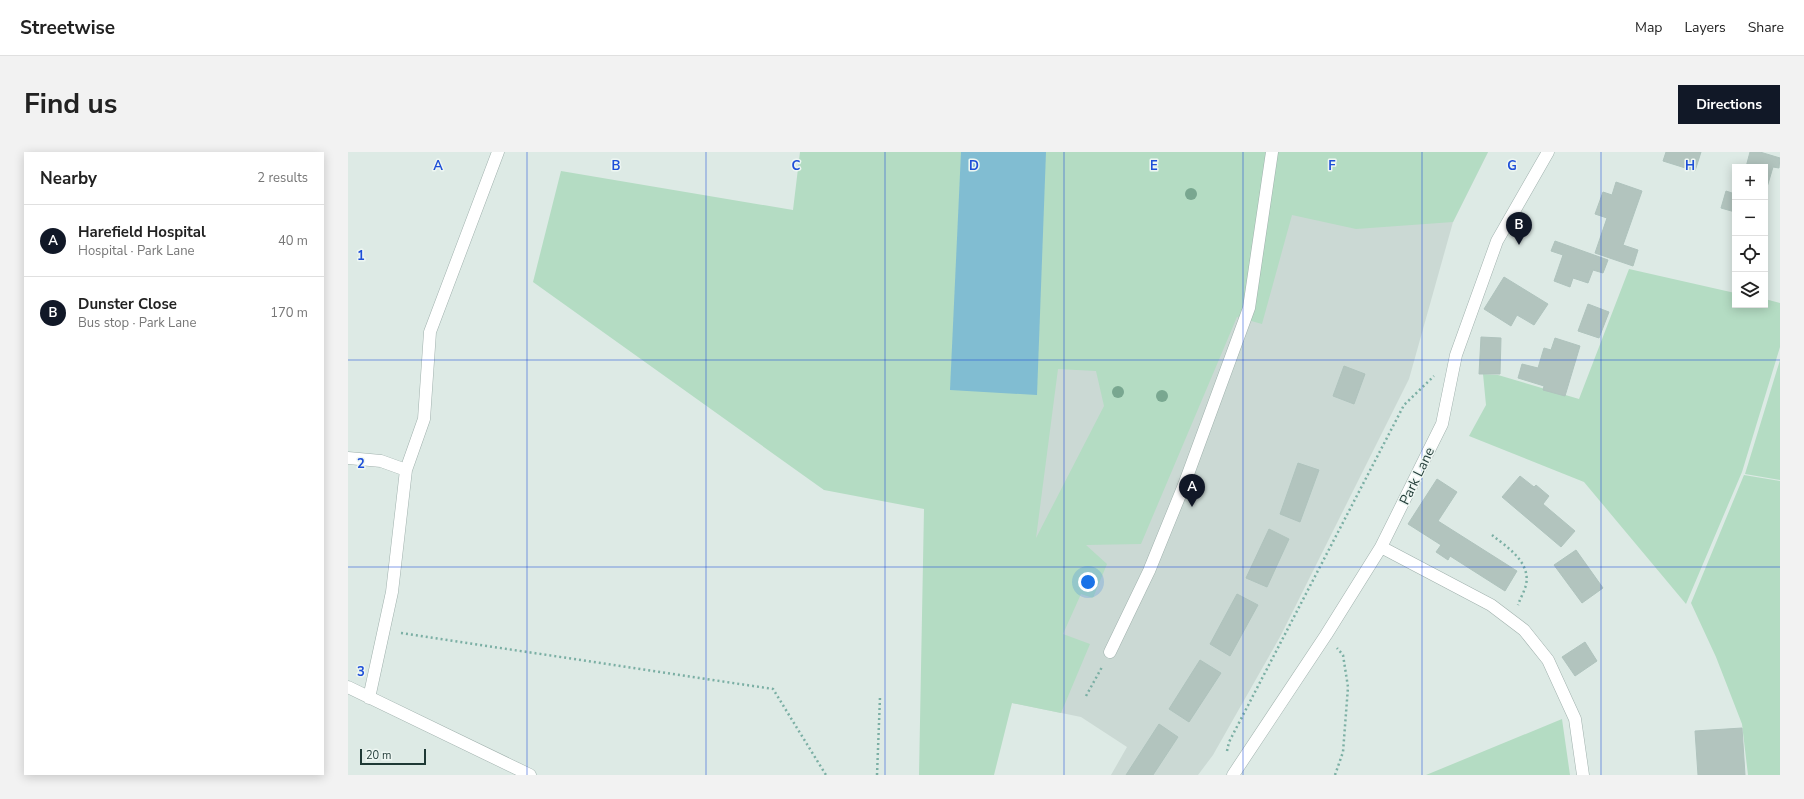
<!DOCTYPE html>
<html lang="en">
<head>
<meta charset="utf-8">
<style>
	:root { --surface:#fff; --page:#f2f2f2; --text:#222; --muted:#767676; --line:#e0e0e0; --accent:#111827 }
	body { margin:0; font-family:"Nunito Sans",sans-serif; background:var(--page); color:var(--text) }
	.controls { position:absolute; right:12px; top:12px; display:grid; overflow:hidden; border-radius:0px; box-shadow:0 2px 10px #0003 }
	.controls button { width:36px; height:36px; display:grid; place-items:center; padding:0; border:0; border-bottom:1px solid var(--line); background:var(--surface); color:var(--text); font:20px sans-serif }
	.scale { position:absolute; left:12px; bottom:10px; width:66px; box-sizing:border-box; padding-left:4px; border:2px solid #1e3935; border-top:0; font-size:11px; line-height:14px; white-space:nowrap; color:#1e3935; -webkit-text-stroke:3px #edf6f2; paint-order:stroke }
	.you { position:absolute; left:740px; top:430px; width:14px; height:14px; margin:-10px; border:3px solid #fff; border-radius:50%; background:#1a73e8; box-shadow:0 0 0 6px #1a73e833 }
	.badge { display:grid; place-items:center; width:26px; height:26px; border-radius:50%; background:var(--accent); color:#fff; font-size:13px; font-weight:700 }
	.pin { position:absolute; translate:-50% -33px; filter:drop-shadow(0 1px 2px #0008) }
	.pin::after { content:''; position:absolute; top:21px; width:14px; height:12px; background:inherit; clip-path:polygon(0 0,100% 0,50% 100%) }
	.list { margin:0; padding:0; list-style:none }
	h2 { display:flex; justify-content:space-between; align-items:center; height:52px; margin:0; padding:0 16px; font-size:17px }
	h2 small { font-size:13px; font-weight:400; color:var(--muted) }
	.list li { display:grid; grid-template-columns:26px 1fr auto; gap:12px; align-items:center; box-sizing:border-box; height:72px; padding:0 16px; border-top:1px solid var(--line) }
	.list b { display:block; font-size:15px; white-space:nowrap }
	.list p { margin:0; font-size:13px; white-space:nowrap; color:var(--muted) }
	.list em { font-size:13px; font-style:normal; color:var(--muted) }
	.icon { flex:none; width:22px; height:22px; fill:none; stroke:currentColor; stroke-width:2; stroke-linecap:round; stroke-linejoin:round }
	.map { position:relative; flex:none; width:1432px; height:623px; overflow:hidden; border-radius:0px }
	header { display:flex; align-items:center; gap:24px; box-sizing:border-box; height:56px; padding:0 20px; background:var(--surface); border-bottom:1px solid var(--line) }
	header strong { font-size:19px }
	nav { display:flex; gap:22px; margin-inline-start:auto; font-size:14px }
	.intro { display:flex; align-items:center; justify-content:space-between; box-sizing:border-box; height:96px; padding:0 24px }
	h1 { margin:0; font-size:28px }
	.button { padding:10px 18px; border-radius:0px; background:var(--accent); color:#fff; font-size:14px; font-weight:700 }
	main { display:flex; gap:24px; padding:0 24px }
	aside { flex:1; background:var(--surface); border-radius:0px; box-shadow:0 2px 10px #0003 }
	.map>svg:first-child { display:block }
	.built { fill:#cbd9d4 }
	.green { fill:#b4dcc3; fill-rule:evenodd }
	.water { fill:#81bdd2 }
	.building { fill:#b2c4be; stroke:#afc3bd }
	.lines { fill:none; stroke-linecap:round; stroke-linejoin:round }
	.minor-casing { stroke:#a0b1ad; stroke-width:13 }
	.path { stroke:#7bafa4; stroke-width:2.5; stroke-dasharray:2 3; stroke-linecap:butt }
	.minor { stroke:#fff; stroke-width:12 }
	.tree { fill:#79a790 }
	.grid { fill:none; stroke:#1d4ed8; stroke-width:1; stroke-opacity:0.55 }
	.labels { text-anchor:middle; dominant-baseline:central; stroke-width:3; stroke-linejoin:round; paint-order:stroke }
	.street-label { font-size:14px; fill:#1e3935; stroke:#edf6f2 }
	.grid-label { font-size:13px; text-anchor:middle; font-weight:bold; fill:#1d4ed8; stroke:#edf6f2; stroke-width:3; stroke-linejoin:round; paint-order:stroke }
</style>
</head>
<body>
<header>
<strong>Streetwise</strong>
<nav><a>Map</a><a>Layers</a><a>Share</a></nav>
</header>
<div class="intro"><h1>Find us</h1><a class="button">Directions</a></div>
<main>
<aside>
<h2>Nearby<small>2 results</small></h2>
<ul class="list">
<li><span class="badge">A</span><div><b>Harefield Hospital</b><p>Hospital · Park Lane</p></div><em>40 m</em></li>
<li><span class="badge">B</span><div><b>Dunster Close</b><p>Bus stop · Park Lane</p></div><em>170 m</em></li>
</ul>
</aside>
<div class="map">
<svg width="1432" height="623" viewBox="0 0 1432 623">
	<rect width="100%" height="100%" fill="#ddeae5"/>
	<path class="built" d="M740 0H1140L1105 70 1061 227 933 483 865 603 850 623H763L779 595 733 565 664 551 708 51Z"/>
	<path class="green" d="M452 0H1140L1105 70 1008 77 944 63 914 172 889 165 793 392 738 393 759 412 745 446 733 442 715 482 742 492 713 561 664 551 646 623H571L576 357 476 338 185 130 213 19 445 58ZM710 217 748 219 756 254 688 386Z
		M1281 117 1387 141V153H1417V147L1432 151V195L1394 320 1338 452 1236 330 1121 284 1138 253 1135 222 1150 223 1231 247Z
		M1432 208V328L1397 322Z
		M1396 323 1432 329V623H1400L1394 572 1368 505 1343 451Z
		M1214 567 1222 623H1078Z"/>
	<path class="water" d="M613 0H698L689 243 602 238Z"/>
	<path class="building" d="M1318 0H1353L1347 19 1315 9Z
		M1402 0H1412L1432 6 1431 16 1425 15 1417 42V15H1398Z
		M1268 30 1294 39 1275 93 1290 98 1285 114 1247 101 1259 66 1247 62 1255 40 1264 43Z
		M1378 39 1387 42V60L1373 56Z
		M1207 89 1260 108 1255 121 1245 118 1240 131 1225 126 1222 135 1206 129 1215 103 1203 99Z
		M1156 125 1200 152 1186 173 1169 163 1163 174 1136 157Z
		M1240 152 1261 160 1251 186 1230 179Z
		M1133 185 1153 186 1152 222H1131Z
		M1207 186 1232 194 1217 244 1195 238 1196 234 1170 226 1174 212 1190 216 1196 196 1203 198Z
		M996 214 1017 222 1006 252 985 244Z
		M950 311 971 318 952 370 932 362Z
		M1172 324 1186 335 1188 333 1201 344 1195 352 1227 379 1213 395 1154 345Z
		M1089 327 1109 340 1090 369 1169 419 1157 439 1102 404 1100 408 1088 400 1093 393 1060 372Z
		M921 377 941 387 919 435 898 426Z
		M1228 398 1255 436 1234 451 1206 413Z
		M889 442 910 453 882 504 862 492Z
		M1237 490 1249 509 1227 524 1214 505Z
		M852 508 873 521 841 570 821 557Z
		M811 572 830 585 805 623H778Z
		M1394 576 1397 623H1350L1347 579Z"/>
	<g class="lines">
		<g class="minor-casing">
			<path id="minor" d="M0 306 33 309 58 318
				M1033 395 1143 453 1176 478 1200 508 1227 567 1235 623
				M762 500 801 419 836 333 901 156 924 0
				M0 535 182 623
				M21 546 44 440 58 318 76 267 82 180 150 0
				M885 623 978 483 1033 395 1094 272 1108 203 1149 89 1200 0"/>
		</g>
		<path class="path" d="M1144 383C1159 395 1183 410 1178 433 1176 440 1172 447 1170 453
			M53 481 425 537 478 623
			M738 544 754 515
			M879 599 881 590 1056 253 1086 224
			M529 623 532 545
			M987 623 995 600 1000 535 995 503 989 496"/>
		<use href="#minor" class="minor"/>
	</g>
	<g class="tree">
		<circle cx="843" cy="42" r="6"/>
		<circle cx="770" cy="240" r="6"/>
		<circle cx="814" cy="244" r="6"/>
	</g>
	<path class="grid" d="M179 0V623M358 0V623M537 0V623M716 0V623M895 0V623M1074 0V623M1253 0V623M0 208H1432M0 415H1432"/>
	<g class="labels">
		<g class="street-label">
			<text transform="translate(1069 324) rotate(-64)">Park Lane</text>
		</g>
	</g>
	<g class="grid-label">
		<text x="90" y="18">A</text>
		<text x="268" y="18">B</text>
		<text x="448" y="18">C</text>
		<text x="626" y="18">D</text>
		<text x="806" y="18">E</text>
		<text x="984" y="18">F</text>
		<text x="1164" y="18">G</text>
		<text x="1342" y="18">H</text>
		<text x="13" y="108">1</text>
		<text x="13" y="316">2</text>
		<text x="13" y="524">3</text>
	</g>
</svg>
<div class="controls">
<button>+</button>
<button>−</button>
<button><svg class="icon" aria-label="locate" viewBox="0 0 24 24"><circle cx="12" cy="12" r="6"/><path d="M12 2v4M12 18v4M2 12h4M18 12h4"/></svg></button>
<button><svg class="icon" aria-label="layers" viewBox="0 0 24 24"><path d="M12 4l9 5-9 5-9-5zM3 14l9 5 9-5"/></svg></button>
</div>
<div class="scale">20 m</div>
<div class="you"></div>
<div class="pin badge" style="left:844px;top:355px">A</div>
<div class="pin badge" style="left:1171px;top:93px">B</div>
</div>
</main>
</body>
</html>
